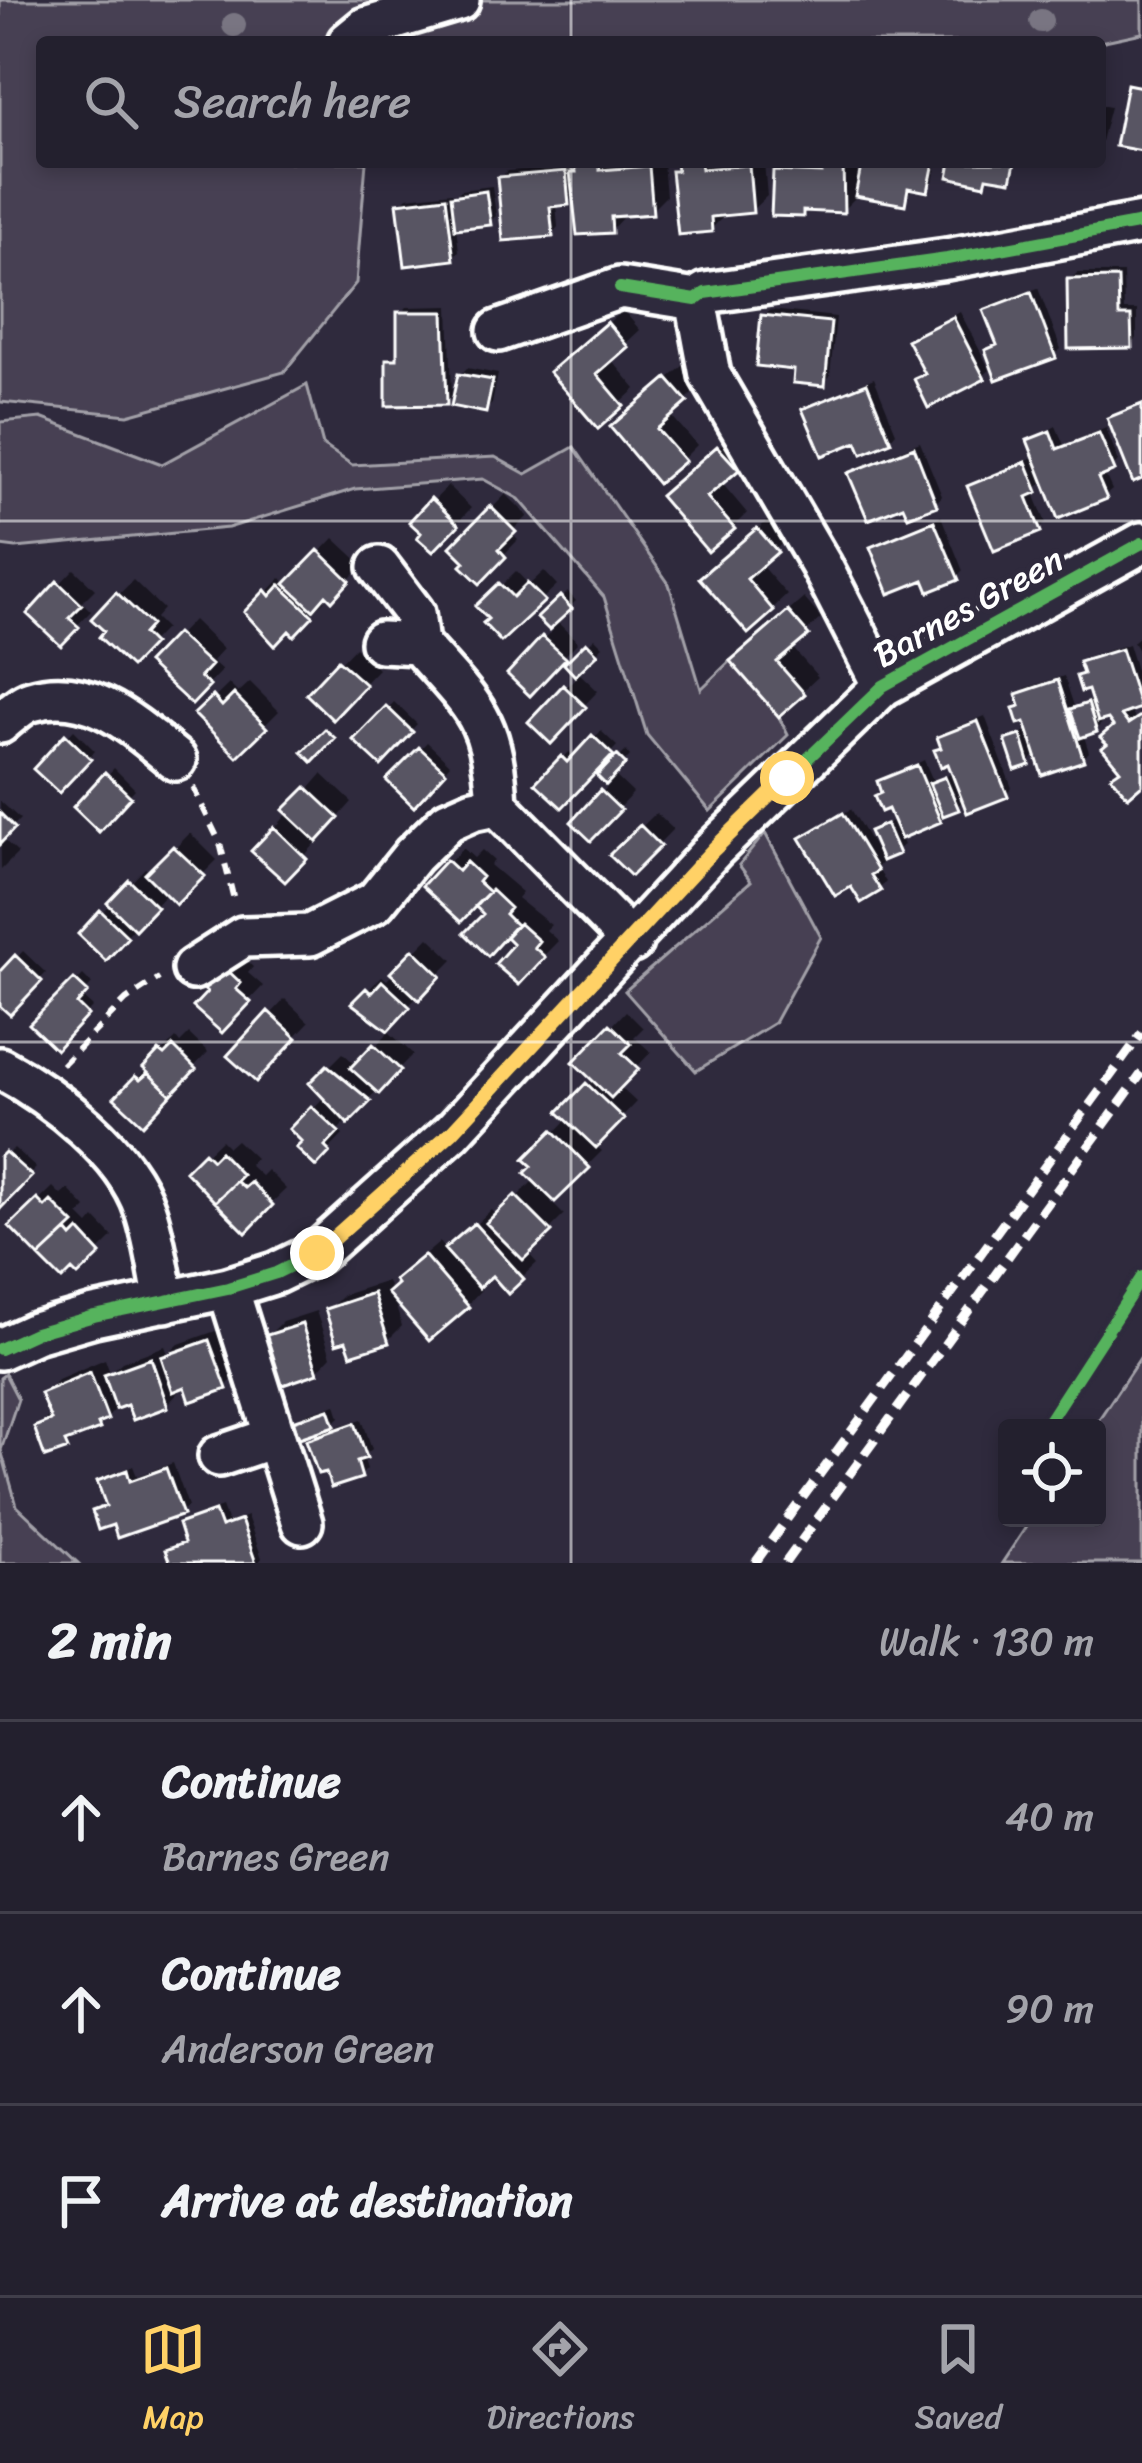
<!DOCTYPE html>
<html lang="en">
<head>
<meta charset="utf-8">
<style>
	:root { --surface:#23202e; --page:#2f2d3a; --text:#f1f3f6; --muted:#a3a3aa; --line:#403e4a; --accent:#ffd166 }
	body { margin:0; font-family:Sriracha,sans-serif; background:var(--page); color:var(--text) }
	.controls { position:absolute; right:36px; bottom:36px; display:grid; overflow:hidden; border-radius:12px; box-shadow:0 6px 18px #0003 }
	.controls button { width:108px; height:108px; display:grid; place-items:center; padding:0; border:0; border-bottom:3px solid var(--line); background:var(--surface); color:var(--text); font:60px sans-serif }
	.stop { position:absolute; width:36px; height:36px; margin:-27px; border:9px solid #ffd166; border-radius:50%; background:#fff }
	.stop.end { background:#ffd166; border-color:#fff; box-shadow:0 3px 12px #0008 }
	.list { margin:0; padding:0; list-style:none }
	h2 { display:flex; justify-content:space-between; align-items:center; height:156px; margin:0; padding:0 48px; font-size:51px }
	h2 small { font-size:39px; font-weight:400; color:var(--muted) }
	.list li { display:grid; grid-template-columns:78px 1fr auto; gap:36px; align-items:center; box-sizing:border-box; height:192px; padding:0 48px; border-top:3px solid var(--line) }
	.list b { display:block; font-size:45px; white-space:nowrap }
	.list p { margin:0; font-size:39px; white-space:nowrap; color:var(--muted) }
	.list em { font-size:39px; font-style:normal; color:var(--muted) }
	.icon { flex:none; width:66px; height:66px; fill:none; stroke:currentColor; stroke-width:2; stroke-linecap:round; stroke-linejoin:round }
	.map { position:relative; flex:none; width:1142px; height:1563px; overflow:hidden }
	.search { position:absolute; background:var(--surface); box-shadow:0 6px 18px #0003; left:36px; right:36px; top:36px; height:132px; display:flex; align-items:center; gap:30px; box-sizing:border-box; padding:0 42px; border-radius:12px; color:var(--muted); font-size:45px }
	.sheet { height:732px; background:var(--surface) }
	nav { display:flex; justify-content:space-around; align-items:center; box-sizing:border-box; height:168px; border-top:3px solid var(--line); background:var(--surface); font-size:33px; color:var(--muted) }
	nav a { display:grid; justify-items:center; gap:6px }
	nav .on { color:var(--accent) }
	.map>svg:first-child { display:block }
	.green { fill:#464152; stroke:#a2a0a8; stroke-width:3 }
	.shadow { fill:#0007 }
	.building { fill:#595564; stroke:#fff; stroke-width:3 }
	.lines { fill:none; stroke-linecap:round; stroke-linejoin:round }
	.minor-casing { stroke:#fff; stroke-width:48 }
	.path { stroke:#fff; stroke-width:6; stroke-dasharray:12 9; stroke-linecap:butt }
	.minor { stroke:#2f2a3d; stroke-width:39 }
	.rail { stroke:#fff; stroke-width:9; stroke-dasharray:18 9; stroke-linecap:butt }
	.cycleway-casing { stroke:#2f2a3d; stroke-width:20 }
	.cycleway { stroke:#56b35d; stroke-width:12 }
	.tree { fill:#797582 }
	.route { stroke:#ffd166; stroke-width:15 }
	.grid { fill:none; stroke:#fff; stroke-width:3; stroke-opacity:0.55 }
	.labels { text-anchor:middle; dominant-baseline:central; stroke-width:10; stroke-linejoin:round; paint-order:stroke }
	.street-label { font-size:36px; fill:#fff; stroke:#2f2a3d }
</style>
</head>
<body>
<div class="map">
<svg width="1142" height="1563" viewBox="0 0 1142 1563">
	<rect width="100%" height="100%" fill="#2f2a3d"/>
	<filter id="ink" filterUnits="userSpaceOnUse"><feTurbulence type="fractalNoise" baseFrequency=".00833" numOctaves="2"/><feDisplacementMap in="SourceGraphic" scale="24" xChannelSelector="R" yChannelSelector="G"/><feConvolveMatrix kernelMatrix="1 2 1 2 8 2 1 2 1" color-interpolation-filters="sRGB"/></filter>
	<g filter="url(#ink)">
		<path class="green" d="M0 0H1142V33L1100 42H42V162H366L356 283 284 372 128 415 0 402Z
			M307 385 323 445 352 465 495 457 526 474 574 447 669 584 701 689 730 661 779 717 788 735 710 811 647 735 604 597 519 499 483 479 355 489 228 528 16 548 0 546V422L41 418 162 464Z
			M765 833 821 937 774 1023 696 1071 625 991 751 881 739 865Z
			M1142 1355V1563H1002L1032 1518H1097V1428H1093Z
			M5 1374 18 1399 1 1450 17 1506 78 1563H0V1378Z"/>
		<path class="shadow" d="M1100 105 1110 107 1100 145Z
			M578 162H663L666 196 651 211 625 215 611 230 576 194 568 202 556 203 558 227 552 234 500 178 507 171 572 166 573 174Z
			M679 162H764L767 196 752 210 726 214 711 229 674 172Z
			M786 162H857L858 185 865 162H937L933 182 927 189 913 186 904 202 859 194 843 210 808 208 802 214 776 173Z
			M492 186 496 216 489 222 456 226 459 251 452 257 400 204 407 197 452 192 453 198 461 190Z
			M1077 273H1123L1124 310H1137V338L1131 345 1070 280Z
			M1038 288 1061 349 1054 355 988 351 999 343 987 311 993 304Z
			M449 306 452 395 446 402 389 361 400 354V314L407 307Z
			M623 310 640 330 610 358 636 389 598 424 567 358Z
			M771 310 836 317 830 376 824 383 797 368 764 316Z
			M960 312 990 370 983 376 917 380 927 372 911 340Z
			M683 366 701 386 670 414 697 445 683 459 628 413Z
			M467 368 498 374 492 404 485 410 460 375Z
			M874 378 896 432 890 439 806 410 812 404Z
			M1056 426 1064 445 1106 428 1119 462 1104 472 1112 490 1105 496 1046 480 1033 491 1046 523 1039 529 971 487 977 481 1036 456 1030 441Z
			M734 434 751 454 721 482 747 513 733 527 678 482Z
			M920 442 942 496 936 503 905 502 852 474 859 467Z
			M448 486 471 508 433 548 413 522Z
			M506 494 528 516 511 533 518 540 480 579 454 547Z
			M773 516 790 536 760 564 787 595 772 609 717 564Z
			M941 516 963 571 957 577 926 576 873 548 880 541Z
			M334 538 363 565 332 596 327 592 322 597 325 600 294 632 248 612 281 578 286 584 298 575Z
			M74 569 95 589 82 602 91 611 61 642 31 614Z
			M516 571 529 585 544 571 557 585 501 638 480 606Z
			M133 580 163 609 155 618 165 628 131 663 95 619Z
			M568 592 576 601 555 620 578 642 530 692 511 673 553 630 541 618Z
			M804 598 821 618 791 646 818 677 779 713 748 646Z
			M193 620 223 649 212 661 222 670 192 701 152 663Z
			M1142 634V658L1133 642Z
			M595 638 603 646 577 671 598 691 551 740 532 722 578 675 568 664Z
			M1128 644 1142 689V703L1128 709 1136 719 1142 715V781L1123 769 1116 726 1109 715 1101 718 1102 723 1096 729 1083 733 1089 752 1082 759 1038 753 1029 762 1008 741 1030 729 1016 709 1022 703 1019 695 1026 688 1064 676 1075 709 1094 698 1079 677 1085 671 1083 663 1089 657Z
			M355 647 378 669 333 716 310 694Z
			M250 682 279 711 237 753 198 714 229 684 238 693Z
			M394 702 417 724 381 762 358 740Z
			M985 716 1012 788 1006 795 965 800 940 819 900 836 904 845 880 859 882 862 877 868 886 882 879 889 810 832 851 809 879 856 882 854 873 832 895 819 880 782 924 760 934 783 954 772 949 760 938 751 943 745 940 737 947 731Z
			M74 730 95 751 59 789 37 768Z
			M601 731 617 746 562 804 539 783 569 752 575 757Z
			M427 742 450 764 414 803 391 780Z
			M626 751 630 756 613 774 633 793 591 837 575 822 610 784 601 776Z
			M114 768 135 789 99 827 77 807Z
			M322 774 352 802 285 878 256 850Z
			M0 801 20 819 2 838 18 853 1 870Z
			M656 813 673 829 631 872 613 855Z
			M190 833 217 860 176 901 168 892 106 957 82 934 145 868 151 873Z
			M463 848 474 858 482 850 494 861 490 865 522 892 517 898 551 925 546 930 558 941 519 981 517 944 476 902 427 886Z
			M429 937 453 960 388 1027 356 1003 382 976 387 980Z
			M23 951 46 973 10 1011 0 1002V975Z
			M239 954 253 967 248 973 263 986 222 1029 197 1007Z
			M83 975 92 984 81 996 93 1007 56 1045 33 1024Z
			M285 999 309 1022 256 1078 232 1056Z
			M626 1011 643 1028 634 1037 651 1052 619 1086 636 1102 595 1145 602 1151 551 1202 564 1215 527 1252 537 1263 508 1290 493 1272 477 1286 481 1290 467 1305 392 1294 402 1326 388 1340 328 1310 343 1295 387 1281 391 1293 412 1266 440 1242 447 1251 491 1210 497 1217 535 1179 536 1166 529 1159 569 1118 563 1112 595 1078 578 1062Z
			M389 1032 413 1054 338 1130 343 1135 316 1163 306 1142 293 1129 325 1096 313 1083 343 1053 355 1064 359 1063Z
			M189 1034 208 1052 143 1121 119 1098 176 1038 180 1043Z
			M221 1140 228 1147 236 1140 255 1158 249 1165 261 1176 267 1170 286 1189 246 1228 189 1171Z
			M14 1148 36 1168 0 1205V1162Z
			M53 1187 61 1195 68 1189 86 1208 79 1215 89 1225 95 1218 113 1237 78 1272 72 1266 62 1276 13 1226Z
			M316 1311 331 1356 317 1371 267 1337 282 1322Z
			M224 1328 240 1372 226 1386H180L181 1390 167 1405 129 1401 120 1404 99 1427 78 1434 66 1446 38 1427 51 1414 44 1394 58 1379 105 1359 110 1373 122 1362 165 1346 168 1354 179 1344Z
			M336 1404 340 1417 326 1430 362 1419 372 1449 363 1457 367 1469 361 1475 309 1440 323 1427 297 1422 303 1415Z
			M173 1463 188 1506 181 1512 115 1521 95 1512 109 1503 101 1481 107 1475 133 1466 137 1476Z
			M222 1507 228 1523 247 1516 262 1558 258 1563H173L169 1551 186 1540 181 1525 188 1519Z"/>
		<path class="building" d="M1127 84 1142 87V151L1115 146Z
			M575 162H600V170L649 166 653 214 611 217 612 233 577 235 570 172H576Z
			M676 162H700L701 169 749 165 753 213 711 217 712 232 678 235 671 171H677Z
			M821 162H843L844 213 803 211V217L771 216 773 171 821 173Z
			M862 162H934L928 192 908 188 905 205 855 196Z
			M951 162H1015L1011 181 987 177 985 185 948 177Z
			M566 171 569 205 550 207 553 237 503 241 497 177Z
			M486 191 491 225 455 229 451 196Z
			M446 197 454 260 405 266 397 203Z
			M1118 278 1119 316H1131L1132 348 1068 349 1067 279Z
			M1031 292 1056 358 996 380 985 350 997 345 983 310Z
			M397 312H444L447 405 386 406V359H397Z
			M761 315 831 322 825 386 793 383 794 370 756 366Z
			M953 317 985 379 928 408 914 379 925 374 907 340Z
			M607 322 628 347 597 374 624 406 598 429 549 372Z
			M458 374 493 380 486 413 451 406Z
			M667 378 688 402 657 429 685 461 658 484 610 427Z
			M867 383 891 442 862 454 857 442 822 456 802 409Z
			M1142 404V479L1133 483 1107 418Z
			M1050 431 1057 449 1099 433 1115 471 1098 478 1107 499 1058 519 1027 440Z
			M717 446 739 470 707 497 735 529 708 552 660 496Z
			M914 447 937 506 908 517 903 506 868 520 848 473Z
			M1026 462 1038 492 1027 497 1041 532 994 551 967 486Z
			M431 498 459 525 433 552 417 538 421 533 409 522Z
			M490 506 516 532 499 549 506 557 480 584 461 566 465 562 450 547Z
			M934 521 959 580 929 592 924 580 889 594 870 547Z
			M757 528 778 552 747 579 774 611 748 634 699 578Z
			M318 550 350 581 332 601 326 595 313 610 285 584Z
			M57 581 82 605 69 618 79 627 61 646 27 614Z
			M499 583 513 597 527 583 545 601 501 642 483 623 488 619 475 606Z
			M280 585 313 616 294 636 289 631 275 646 244 612 265 590 270 596Z
			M116 592 151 625 143 634 153 644 131 667 99 637 104 631 91 619Z
			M560 596 572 609 549 630 537 618Z
			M788 611 809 635 777 662 805 694 779 717 730 661Z
			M176 633 211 665 200 677 210 686 192 705 147 663Z
			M542 636 566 658 530 696 507 674Z
			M586 642 598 654 575 676 564 664Z
			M1121 649 1140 708 1121 715 1128 724 1142 715V785L1128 797 1111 776 1120 770 1102 748 1107 744 1100 737 1113 726 1108 719 1098 722 1088 690 1081 692 1076 676 1083 674 1079 662Z
			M338 660 366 685 333 720 306 694Z
			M1058 680 1084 761 1042 775 1025 722 1018 724 1013 708 1020 706 1016 694Z
			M563 685 586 707 551 744 528 722Z
			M234 694 267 728 237 757 194 714 213 696 222 706Z
			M1088 703 1097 732 1080 738 1070 709Z
			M386 706 413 732 381 766 353 740Z
			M978 721 1008 797 967 813 948 764 941 767 934 750 941 748 937 737Z
			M325 729 335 738 312 762 302 752Z
			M65 734 91 759 59 793 33 769Z
			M592 735 613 755 562 808 535 783 561 756 567 762Z
			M1021 735 1030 765 1015 770 1005 740Z
			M419 747 446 772 414 807 386 780Z
			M617 755 626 764 606 785 597 776Z
			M917 765 941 822 901 839 888 809 881 812 874 796 881 793 877 781Z
			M105 772 131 797 99 832 73 807Z
			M945 777 959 810 943 816 929 783Z
			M306 787 339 818 317 842 283 810Z
			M600 790 621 810 591 841 571 822Z
			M0 813 15 828 0 844Z
			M843 813 878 871 871 875 881 891 861 903 851 887 835 896 800 838Z
			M886 824 899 854 882 861 869 831Z
			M640 825 661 846 631 876 609 855Z
			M274 827 307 859 285 882 251 851Z
			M173 846 205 876 176 905 145 874Z
			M446 860 458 871 466 862 482 877 478 882 489 892 461 922 422 886Z
			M129 880 157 907 135 930 107 903Z
			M491 890 510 908 505 914 516 925 488 956 464 933 483 914 475 906Z
			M100 910 128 937 106 961 78 934Z
			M519 923 539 941 534 947 545 957 519 985 495 964 513 944 506 937Z
			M413 949 441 976 419 1000 390 973Z
			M15 955 42 981 10 1015 0 1006V971Z
			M223 966 241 983 236 989 251 1002 222 1033 193 1007 207 992 202 988Z
			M74 979 88 992 77 1004 88 1015 56 1050 29 1024Z
			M382 981 410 1007 388 1031 351 1003 366 988 371 993Z
			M268 1011 297 1038 256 1082 227 1056Z
			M610 1024 631 1044 622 1053 639 1069 611 1098 573 1062Z
			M373 1044 401 1070 379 1094 350 1068Z
			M173 1046 196 1069 171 1095 143 1068 159 1051 164 1055Z
			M327 1065 371 1101 348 1124 309 1083Z
			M148 1073 171 1095 143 1125 114 1098 135 1076 140 1080Z
			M586 1083 624 1119 596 1148 558 1112Z
			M311 1106 339 1132 325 1147 330 1152 316 1167 296 1148 302 1142 289 1129Z
			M553 1130 590 1168 555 1202 525 1173 532 1166 524 1159Z
			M5 1152 32 1176 0 1209V1157Z
			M204 1152 212 1160 220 1152 242 1175 215 1202 185 1171Z
			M236 1181 244 1188 251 1182 273 1205 246 1233 215 1202Z
			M515 1195 552 1232 523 1260 486 1223Z
			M37 1199 45 1207 51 1201 74 1224 39 1257 9 1226Z
			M474 1223 524 1279 508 1294 492 1276 479 1288 444 1249Z
			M79 1230 101 1254 78 1276 72 1270 62 1280 39 1257 67 1231 72 1237Z
			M424 1255 469 1307 429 1341 387 1293 397 1284 394 1280Z
			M373 1293 389 1343 351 1355 346 1341 336 1344 325 1309Z
			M302 1324 318 1373 280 1386 264 1336Z
			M209 1340 227 1389 190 1402 185 1387 173 1392 161 1357Z
			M151 1358 168 1407 133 1420 127 1405 116 1409 104 1375Z
			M90 1372 108 1420 98 1424 100 1429 65 1442 68 1449 45 1457 34 1427 51 1420 40 1393Z
			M329 1409 335 1426 299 1438 293 1421Z
			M355 1423 367 1458 357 1461 362 1478 331 1488 326 1472 318 1474 306 1440Z
			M166 1468 183 1515 117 1538 113 1525 98 1530 92 1511 106 1506 97 1481 127 1470 130 1481Z
			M215 1511 221 1527 241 1520 256 1563H170L165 1550 184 1543 178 1524Z"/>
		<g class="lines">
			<g class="minor-casing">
				<path id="minor" d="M348 42 365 28 459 0
					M696 300 710 375 821 565 883 686
					M498 331 620 288 696 300 705 293 947 259 1142 223
					M379 567 414 613 418 644
					M381 642 418 644C474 708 493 716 497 805L632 942
					M0 723C9 716 21 704 31 701 90 683 135 727 176 760
					M193 969 243 937 310 935 375 902 413 855 448 821 473 810 497 805
					M0 1068C53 1096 126 1152 145 1210 155 1239 159 1272 165 1302
					M228 1288 302 1523
					M0 1349 35 1333 94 1316 228 1288 276 1273 317 1253 452 1132 714 849 883 686 1142 543
					M219 1456 275 1437"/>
			</g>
			<path class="path" d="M193 787 220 843 235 904
				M62 1065 126 1000 159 978"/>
			<use href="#minor" class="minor"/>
			<path class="rail" d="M755 1563 1142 1033
				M785 1563 1142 1073"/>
			<g class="cycleway-casing">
				<path id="cycleway" d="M620 288 696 300 705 293 947 259 1142 223
					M0 1349 35 1333 94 1316 228 1288 276 1273 317 1253 452 1132 714 849 883 686 1142 543
					M1044 1428 1142 1277"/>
			</g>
			<use href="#cycleway" class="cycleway"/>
		</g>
		<g class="tree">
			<circle cx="1041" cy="21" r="12"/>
			<circle cx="234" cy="25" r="12"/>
		</g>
	</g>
	<g class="lines" filter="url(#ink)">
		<path class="route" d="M317 1253 452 1132 714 849 787 778"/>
	</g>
	<path class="grid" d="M571 0V42M571 162V1563M0 521H1142M0 1042H1142"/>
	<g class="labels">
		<g class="street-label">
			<text transform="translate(968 607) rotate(-29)">Barnes Green</text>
		</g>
	</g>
</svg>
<div class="controls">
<button><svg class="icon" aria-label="locate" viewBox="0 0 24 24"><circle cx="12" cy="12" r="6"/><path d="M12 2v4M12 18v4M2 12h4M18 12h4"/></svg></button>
</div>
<div class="stop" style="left:787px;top:778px"></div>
<div class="stop end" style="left:317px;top:1253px"></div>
<div class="search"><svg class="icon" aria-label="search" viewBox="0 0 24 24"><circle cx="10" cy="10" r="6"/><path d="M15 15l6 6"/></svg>Search here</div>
</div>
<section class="sheet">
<h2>2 min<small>Walk · 130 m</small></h2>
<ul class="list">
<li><svg class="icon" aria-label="ahead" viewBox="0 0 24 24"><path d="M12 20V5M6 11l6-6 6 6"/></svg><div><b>Continue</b><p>Barnes Green</p></div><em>40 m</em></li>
<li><svg class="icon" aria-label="ahead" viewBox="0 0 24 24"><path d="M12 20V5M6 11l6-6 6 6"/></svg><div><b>Continue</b><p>Anderson Green</p></div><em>90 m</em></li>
<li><svg class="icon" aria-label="arrive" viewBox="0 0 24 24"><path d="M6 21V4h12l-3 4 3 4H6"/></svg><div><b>Arrive at destination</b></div></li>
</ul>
</section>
<nav>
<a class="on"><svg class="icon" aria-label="map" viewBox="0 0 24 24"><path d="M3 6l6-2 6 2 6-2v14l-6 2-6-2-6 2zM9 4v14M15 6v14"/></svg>Map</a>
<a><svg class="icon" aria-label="directions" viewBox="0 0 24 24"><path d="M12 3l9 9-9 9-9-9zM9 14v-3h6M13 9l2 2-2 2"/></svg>Directions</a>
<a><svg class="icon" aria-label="saved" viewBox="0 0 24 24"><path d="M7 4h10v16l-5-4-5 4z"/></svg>Saved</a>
</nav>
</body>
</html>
